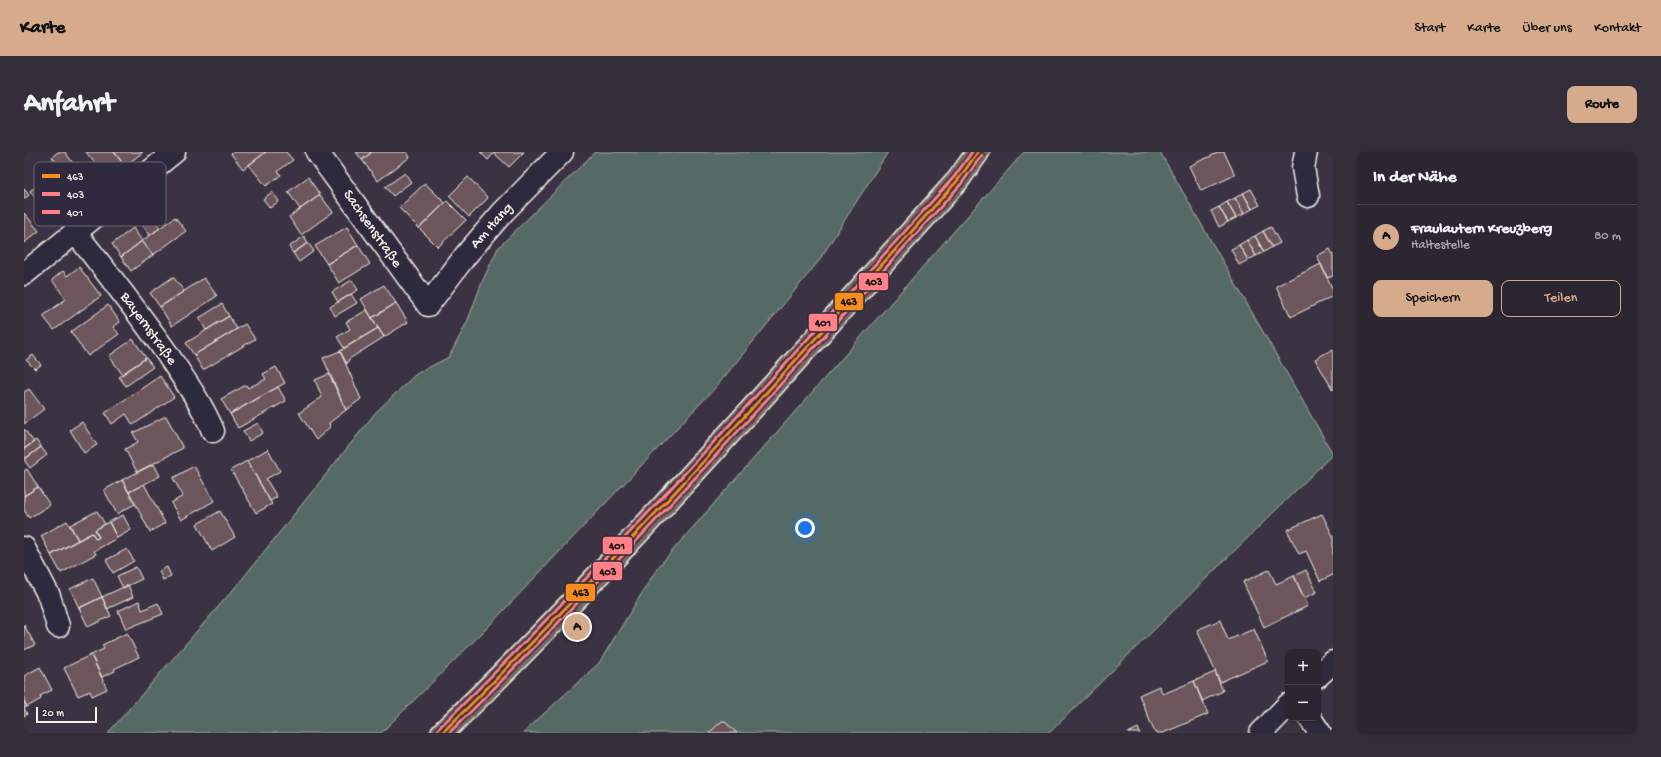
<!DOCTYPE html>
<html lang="de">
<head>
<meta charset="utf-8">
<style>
	:root { --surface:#2c2632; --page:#342e3a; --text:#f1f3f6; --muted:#a6a5ac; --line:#48434d; --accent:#d6ab8b }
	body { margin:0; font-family:"Gochi Hand",sans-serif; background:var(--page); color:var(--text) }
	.controls { position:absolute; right:12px; bottom:12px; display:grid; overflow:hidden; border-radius:8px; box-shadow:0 1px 3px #0004 }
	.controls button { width:36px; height:36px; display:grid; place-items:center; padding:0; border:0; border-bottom:1px solid var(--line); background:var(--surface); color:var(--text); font:20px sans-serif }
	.scale { position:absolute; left:12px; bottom:10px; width:61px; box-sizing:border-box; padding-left:4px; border:2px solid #f4f1e8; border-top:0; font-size:11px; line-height:14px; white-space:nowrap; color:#f4f1e8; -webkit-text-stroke:3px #2f2a3d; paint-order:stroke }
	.you { position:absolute; left:781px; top:376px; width:14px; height:14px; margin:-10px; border:3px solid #fff; border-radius:50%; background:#1a73e8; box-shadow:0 0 0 6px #1a73e833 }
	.badge { display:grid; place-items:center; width:26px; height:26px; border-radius:50%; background:var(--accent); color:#111; font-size:13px; font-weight:700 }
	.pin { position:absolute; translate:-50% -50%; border:2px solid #fff; box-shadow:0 1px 4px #0006 }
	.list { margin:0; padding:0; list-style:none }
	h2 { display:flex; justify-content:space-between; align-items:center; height:52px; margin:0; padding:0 16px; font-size:17px }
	h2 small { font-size:13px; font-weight:400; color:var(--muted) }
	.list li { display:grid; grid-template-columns:26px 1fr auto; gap:12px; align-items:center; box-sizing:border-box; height:64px; padding:0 16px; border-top:1px solid var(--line) }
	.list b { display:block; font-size:15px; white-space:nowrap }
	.list p { margin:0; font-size:13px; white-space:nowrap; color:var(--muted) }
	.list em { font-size:13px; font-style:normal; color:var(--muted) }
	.actions { display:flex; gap:8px; padding:12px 16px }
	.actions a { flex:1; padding:9px 0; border:1px solid var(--accent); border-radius:8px; text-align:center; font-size:14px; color:var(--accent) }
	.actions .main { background:var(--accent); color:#111 }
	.map { position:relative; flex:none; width:1309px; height:581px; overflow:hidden; border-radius:8px }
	header { display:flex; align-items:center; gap:24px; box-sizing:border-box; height:56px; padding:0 20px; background:var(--accent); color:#111 }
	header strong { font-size:19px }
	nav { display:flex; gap:22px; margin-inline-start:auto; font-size:14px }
	.intro { display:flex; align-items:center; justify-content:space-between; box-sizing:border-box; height:96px; padding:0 24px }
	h1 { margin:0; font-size:28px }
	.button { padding:10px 18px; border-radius:8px; background:var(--accent); color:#111; font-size:14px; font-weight:700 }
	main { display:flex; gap:24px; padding:0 24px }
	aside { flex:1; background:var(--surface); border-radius:8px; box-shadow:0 1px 3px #0004 }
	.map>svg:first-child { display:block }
	.green { fill:#576b65; stroke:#a6aea6 }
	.building { fill:#6c575b; stroke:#f4f1e8 }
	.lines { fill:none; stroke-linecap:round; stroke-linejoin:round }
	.minor-casing { stroke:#f4f1e8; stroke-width:25 }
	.primary-casing { stroke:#f4f1e8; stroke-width:25 }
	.minor { stroke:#2f2a3d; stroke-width:22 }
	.primary { stroke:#766964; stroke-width:22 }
	.bus-1-casing { stroke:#2f2a3d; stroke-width:6 }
	.bus-2-casing { stroke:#2f2a3d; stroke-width:6 }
	.bus-3-casing { stroke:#2f2a3d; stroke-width:6 }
	.bus-1 { stroke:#f78d1d; stroke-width:3 }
	.bus-2 { stroke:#ff8086; stroke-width:3 }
	.bus-3 { stroke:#ff8086; stroke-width:3 }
	.labels { text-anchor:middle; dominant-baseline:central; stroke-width:3.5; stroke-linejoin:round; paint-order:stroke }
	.street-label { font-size:15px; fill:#f4f1e8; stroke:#2f2a3d }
	.key { fill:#2f2a3d; stroke:#6a6670; stroke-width:1 }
	.key-label { font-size:11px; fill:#f4f1e8 }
	.line-badge { stroke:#2f2a3d; stroke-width:1.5 }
	.pale-badge-label { font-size:11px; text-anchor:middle; font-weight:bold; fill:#111 }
</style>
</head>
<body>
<header>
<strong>Karte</strong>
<nav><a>Start</a><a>Karte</a><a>Über uns</a><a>Kontakt</a></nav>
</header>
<div class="intro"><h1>Anfahrt</h1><a class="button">Route</a></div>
<main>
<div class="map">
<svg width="1309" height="581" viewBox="0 0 1309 581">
	<rect width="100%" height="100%" fill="#3b3343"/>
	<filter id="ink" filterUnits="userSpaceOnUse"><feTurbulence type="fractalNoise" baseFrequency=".025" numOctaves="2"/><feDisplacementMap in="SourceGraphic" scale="8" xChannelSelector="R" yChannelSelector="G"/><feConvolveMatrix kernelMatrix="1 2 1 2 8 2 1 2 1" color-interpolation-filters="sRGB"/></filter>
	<g filter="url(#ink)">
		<path class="green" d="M571 0H864L794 110 692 235 461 478 357 581H84L215 431 352 260 392 222 425 205 444 168 458 130 474 96Z
			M1000 0H1136L1309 302 1025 581H499L575 511 634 415Z"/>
		<path class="building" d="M34 0H41L49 11 39 19 28 5Z
			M62 0H90L101 14 84 28Z
			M90 0H119L101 14Z
			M210 0H242L219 17 207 2Z
			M242 0H262L269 8 254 19 257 23 242 34 225 13Z
			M332 0H348L338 8Z
			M348 0H383L386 5 354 29 338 8Z
			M456 0H500L485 15 470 1 464 8Z
			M1196 0H1200L1211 23 1177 39 1165 14Z
			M381 21 387 30 369 44 361 35Z
			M24 25 49 55 31 70 6 39Z
			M284 25 296 43 276 57 264 40Z
			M444 25 464 46 445 65 425 44Z
			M401 31 421 51 395 76 375 56Z
			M0 37 5 43 0 47Z
			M1227 37 1236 53 1228 57 1219 41Z
			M248 40 255 49 246 56 239 47Z
			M1219 41 1228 57 1220 62 1211 46Z
			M296 43 309 60 277 83 265 65Z
			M1211 46 1220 62 1212 66 1203 50Z
			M423 49 442 68 414 95 395 76Z
			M1203 50 1212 66 1204 70 1195 55Z
			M1195 55 1204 70 1195 75 1187 59Z
			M0 61 15 79 0 91Z
			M126 62 136 76 126 83 116 70Z
			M151 65 162 79 129 103 118 89Z
			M323 75 334 93 303 112 291 94Z
			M1247 75 1256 91 1248 95 1239 79Z
			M109 76 118 89 97 105 88 92Z
			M1239 79 1248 95 1240 100 1231 84Z
			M280 84 284 91 269 101 265 95Z
			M1231 84 1240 100 1232 104 1223 88Z
			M1223 88 1232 104 1224 108 1215 93Z
			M118 89 129 103 107 119 97 105Z
			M284 91 290 99 275 110 269 101Z
			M334 93 346 112 315 131 303 112Z
			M1215 93 1224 108 1215 113 1207 97Z
			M1306 97 1309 103V124L1303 126 1293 104Z
			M1297 112 1309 138V144L1267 165 1252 134Z
			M55 115 77 144 30 178 19 164 42 147 28 128 39 119 43 124Z
			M149 125 160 139 136 155 126 141Z
			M180 126 193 144 148 174 136 155Z
			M328 128 334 138 314 150 308 140Z
			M360 133 372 151 348 166 337 147Z
			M327 142 333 151 311 164 306 155Z
			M372 151 384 170 360 185 348 166Z
			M198 152 205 164 182 178 175 166Z
			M84 153 96 170 89 175 95 182 64 204 47 180Z
			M343 158 354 176 320 196 313 185 326 177 322 170Z
			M205 164 213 177 170 203 162 191Z
			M221 172 231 187 179 218 170 203Z
			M354 176 360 185 325 207 323 212 316 199Z
			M109 187 122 206 98 222 85 204Z
			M1309 197V238L1291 207Z
			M316 199 337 247 322 258 299 206Z
			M9 203 17 213 11 217 2 208Z
			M122 206 129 215 102 234 95 225Z
			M252 215 261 231 206 262 197 247 222 233 224 236 242 227 239 222Z
			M305 222 322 258 305 271 306 275 292 288 275 261 298 245 291 228Z
			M136 224 150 245 109 273 102 262 88 272 81 261Z
			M254 235 262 249 214 276 206 262Z
			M5 237 20 257 0 272V240Z
			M142 264 159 296 113 320 101 297 114 290 109 281Z
			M58 270 73 293 60 301 46 278Z
			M234 271 239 281 225 289 219 279Z
			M0 277 10 290 0 297Z
			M12 288 17 295 2 306 0 303V297Z
			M17 295 23 303 6 316 0 308Z
			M244 297 256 319 242 327 253 345 246 349 223 309Z
			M223 309 248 352 232 361 207 318Z
			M130 312 136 324 105 340 98 328Z
			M170 314 190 349 157 368 147 351 159 344 149 326Z
			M3 317 14 335 0 344V319Z
			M98 328 111 352 93 362 80 338Z
			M120 332 141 371 126 380 105 340Z
			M14 335 26 353 5 366 0 358V344Z
			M73 359 81 372 71 378 75 385 72 387 68 381 54 388 46 373Z
			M196 359 211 385 188 399 173 372Z
			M1298 362 1309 384V423L1296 429 1282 399 1275 402 1263 378Z
			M99 363 107 378 93 386 85 370Z
			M43 369 54 388 27 403 17 384Z
			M85 370 93 386 70 399 72 402 37 421 27 403 68 381 72 387 75 385 71 378Z
			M103 397 110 409 89 421 82 408Z
			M112 415 118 427 99 436 93 424Z
			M143 415 147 424 139 428 135 419Z
			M1245 418 1252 432 1270 424 1284 454 1240 475 1219 430Z
			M1282 418 1293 440 1280 446 1270 424Z
			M69 426 78 445 55 456 46 437Z
			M104 433 109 445 83 457 78 445Z
			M78 445 87 464 64 475 55 456Z
			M115 449 118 458 134 451 139 462 102 477 94 459Z
			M1196 468 1204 488 1230 477 1244 509 1196 530 1173 478Z
			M0 473 11 493 0 498Z
			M103 481 115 505 90 517 91 519 78 525 67 503 80 497 78 493Z
			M67 503 83 537 68 544 66 539 54 544 40 516Z
			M16 515 28 538 16 544 17 547 3 555 0 549V524Z
			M1191 520 1199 539 1178 549 1170 529Z
			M1170 529 1184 562 1139 581H1131L1115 543 1135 534 1139 542Z
			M0 549 3 555 0 556 3 562 0 564Z
			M698 569H700L713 581H685Z
			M1114 576 1116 581H1104Z"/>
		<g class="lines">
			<g class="minor-casing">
				<path id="minor" d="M293 0 404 153 442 103 479 60 538 0
					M1282 0 1279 16 1284 44
					M51 80C82 119 113 159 142 200 159 226 177 250 189 279
					M0 122 150 0
					M0 396 25 444 34 474
					M1294 524 1309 510
					M1286 566 1296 581
					M1237 581 1264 553"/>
			</g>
			<g class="primary-casing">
				<path id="primary" d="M418 581C599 406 765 215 934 28L954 0"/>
			</g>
			<use href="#minor" class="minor"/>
			<use href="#primary" class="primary"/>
			<g class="bus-1-casing">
				<path id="bus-1" d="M418 581C598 404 765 216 934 28L954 0"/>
			</g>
			<g class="bus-2-casing">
				<path id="bus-2" d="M425 581C604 405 770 218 938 31L958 3"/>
			</g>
			<g class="bus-3-casing">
				<path id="bus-3" d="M414 577C594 400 761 212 930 25L948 0"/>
			</g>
			<use href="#bus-1" class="bus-1"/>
			<use href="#bus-2" class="bus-2"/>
			<use href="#bus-3" class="bus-3"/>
		</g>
	</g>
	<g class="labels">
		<g class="street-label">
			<text transform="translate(468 74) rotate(-48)">Am Hang</text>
			<text transform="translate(348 77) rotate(55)">Sachsenstraße</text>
			<text transform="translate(124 177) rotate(54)">Bayernstraße</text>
		</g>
	</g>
	<rect x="10" y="10" width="132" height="64" rx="6" class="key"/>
	<rect x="18" y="22" width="18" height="4" fill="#f78d1d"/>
	<rect x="18" y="40" width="18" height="4" fill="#ff8086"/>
	<rect x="18" y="58" width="18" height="4" fill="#ff8086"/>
	<g class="key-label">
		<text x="43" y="28">463</text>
		<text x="43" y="46">403</text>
		<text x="43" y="64">401</text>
	</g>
	<g class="line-badge">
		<rect x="834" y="120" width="31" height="19" rx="4" fill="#ff8086"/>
		<rect x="810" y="140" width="30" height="19" rx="4" fill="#f78d1d"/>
		<rect x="784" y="161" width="30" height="19" rx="4" fill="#ff8086"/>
		<rect x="578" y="384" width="31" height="19" rx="4" fill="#ff8086"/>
		<rect x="568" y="409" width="31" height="20" rx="4" fill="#ff8086"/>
		<rect x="541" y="431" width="31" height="19" rx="4" fill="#f78d1d"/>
	</g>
	<g class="pale-badge-label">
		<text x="850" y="133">403</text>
		<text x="825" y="153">463</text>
		<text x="799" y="174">401</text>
		<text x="593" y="397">401</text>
		<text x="584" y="423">403</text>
		<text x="557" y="444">463</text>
	</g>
</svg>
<div class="controls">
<button>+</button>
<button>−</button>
</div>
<div class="scale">20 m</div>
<div class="you"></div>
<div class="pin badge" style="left:553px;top:475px">A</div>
</div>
<aside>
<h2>In der Nähe<small></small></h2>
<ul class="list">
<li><span class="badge">A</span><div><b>Fraulautern Kreuzberg</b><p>Haltestelle</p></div><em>80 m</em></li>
</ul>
<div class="actions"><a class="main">Speichern</a><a>Teilen</a></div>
</aside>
</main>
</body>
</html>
